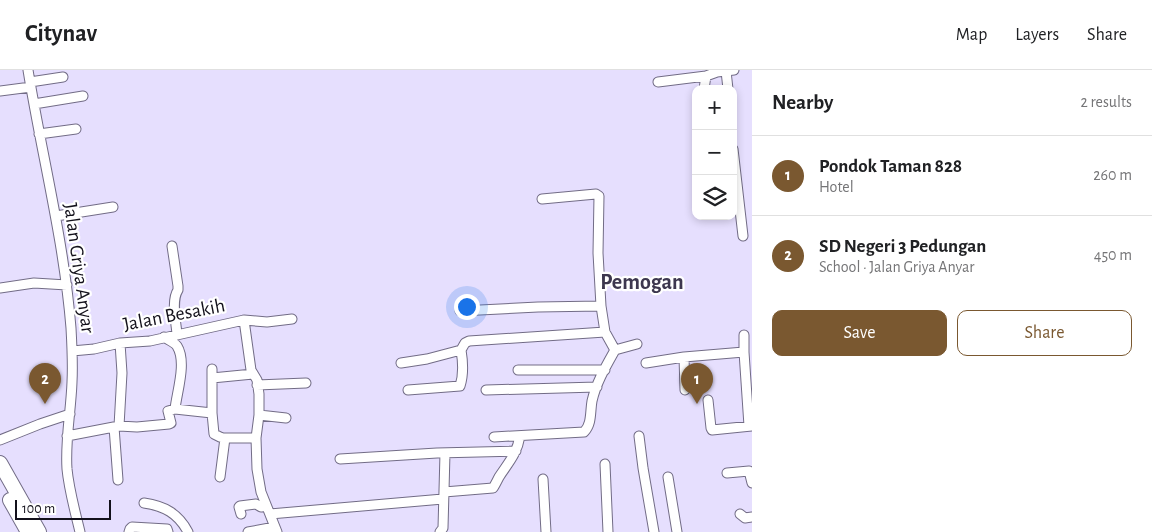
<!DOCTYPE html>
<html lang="en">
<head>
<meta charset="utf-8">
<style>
	:root { --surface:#fff; --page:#f6f6f6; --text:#202124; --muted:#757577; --line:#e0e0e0; --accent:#7a5830 }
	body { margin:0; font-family:"Alegreya Sans",sans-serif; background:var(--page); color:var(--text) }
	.controls { position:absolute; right:15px; top:15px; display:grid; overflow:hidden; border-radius:10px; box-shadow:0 2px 8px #0003 }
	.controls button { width:45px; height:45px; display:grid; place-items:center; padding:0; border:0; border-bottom:1px solid var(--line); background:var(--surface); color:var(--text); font:25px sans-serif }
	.scale { position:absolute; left:15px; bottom:12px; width:96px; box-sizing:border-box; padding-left:5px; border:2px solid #13111b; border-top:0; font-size:14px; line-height:18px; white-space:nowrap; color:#13111b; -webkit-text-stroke:4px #fff; paint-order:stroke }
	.you { position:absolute; left:466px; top:236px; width:18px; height:18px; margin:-12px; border:4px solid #fff; border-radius:50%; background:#1a73e8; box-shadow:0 0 0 8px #1a73e833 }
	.badge { display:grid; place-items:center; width:32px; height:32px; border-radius:50%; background:var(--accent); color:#fff; font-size:16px; font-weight:700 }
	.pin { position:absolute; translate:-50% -41px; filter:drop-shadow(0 1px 2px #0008) }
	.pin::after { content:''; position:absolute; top:26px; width:18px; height:15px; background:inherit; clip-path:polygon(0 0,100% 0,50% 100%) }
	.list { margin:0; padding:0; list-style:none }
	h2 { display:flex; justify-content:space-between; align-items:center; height:65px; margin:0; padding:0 20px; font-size:21px }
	h2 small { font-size:16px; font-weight:400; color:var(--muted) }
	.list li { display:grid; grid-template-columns:32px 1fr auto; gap:15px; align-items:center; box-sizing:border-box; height:80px; padding:0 20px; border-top:1px solid var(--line) }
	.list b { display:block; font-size:19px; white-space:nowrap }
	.list p { margin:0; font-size:16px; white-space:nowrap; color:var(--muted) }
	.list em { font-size:16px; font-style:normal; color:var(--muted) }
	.actions { display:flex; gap:10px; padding:15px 20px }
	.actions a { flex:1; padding:11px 0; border:1px solid var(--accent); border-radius:10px; text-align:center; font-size:18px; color:var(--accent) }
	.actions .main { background:var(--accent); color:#fff }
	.icon { flex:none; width:28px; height:28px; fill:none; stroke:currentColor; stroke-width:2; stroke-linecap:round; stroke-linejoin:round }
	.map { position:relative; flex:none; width:752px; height:462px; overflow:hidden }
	header { display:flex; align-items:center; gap:30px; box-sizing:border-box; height:70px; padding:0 25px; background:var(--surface); border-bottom:1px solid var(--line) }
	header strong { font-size:24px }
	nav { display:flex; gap:28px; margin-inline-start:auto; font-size:18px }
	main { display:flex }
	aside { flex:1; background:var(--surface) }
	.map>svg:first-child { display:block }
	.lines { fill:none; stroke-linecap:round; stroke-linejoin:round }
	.minor-casing { stroke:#726c86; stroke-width:11 }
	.highway-casing { stroke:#726c86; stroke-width:16 }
	.minor { stroke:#fff; stroke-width:9 }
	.highway { stroke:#fff; stroke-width:14 }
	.labels { text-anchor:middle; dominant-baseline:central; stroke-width:4.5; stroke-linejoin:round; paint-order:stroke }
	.street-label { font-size:20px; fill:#13111b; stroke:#fff }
	.quarter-label { font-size:22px; font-weight:bold; fill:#3d374f; stroke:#fff }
</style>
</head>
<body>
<header>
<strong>Citynav</strong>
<nav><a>Map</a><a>Layers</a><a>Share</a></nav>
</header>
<main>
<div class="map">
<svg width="752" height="462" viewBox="0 0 752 462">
	<rect width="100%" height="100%" fill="#e6dffe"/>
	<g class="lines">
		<g class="minor-casing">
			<path id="minor" d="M28 0C42 86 64 171 71 258 72 276 73 294 72 312 71 341 65 370 67 399 69 420 75 441 80 462
				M726 1 728 19
				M30 12 63 7
				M658 12 706 6 717 2 734 0
				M704 19 706 6
				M0 21 31 17
				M34 34 83 26
				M39 64 76 59
				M733 79 743 166
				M542 129 596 124 599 126 598 183 601 236 605 262 615 280
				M56 146 113 137
				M172 176 178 216V220C171 230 176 252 177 264
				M0 218 34 213 67 215
				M460 241 538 237 601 236
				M244 250 267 252 292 249
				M744 265V282L749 356
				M164 267C168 270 174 272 177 276 187 292 177 321 175 339
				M72 281 94 279 120 273 150 271 244 250 251 300 257 310 259 324V345L256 368 257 399 261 422 277 462
				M684 287 685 320
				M401 293 427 289 461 280 465 273 469 271 605 262
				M646 293 684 287 744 282
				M212 299V343L214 364 220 367 223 368H256
				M518 300H605
				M212 308 253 304
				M257 315 306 313
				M408 320 460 316C464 304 463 292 461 280
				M486 320 597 317
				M708 330 711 358 712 360 752 356
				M259 345 286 348
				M119 356 137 357 169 354 171 353 168 341 175 339 212 343
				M114 357 118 410
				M67 366 119 356 122 303 120 273
				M639 366 643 398 654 462
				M494 367 584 362C592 354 590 342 592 331 596 313 606 296 615 280L637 274
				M0 370 40 354 70 344
				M340 389 437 383 516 381
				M605 394 608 462
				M727 403 749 401 752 413
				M220 407 225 368
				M668 407 677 462
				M543 409 546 462
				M444 422 493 418C495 415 497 411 499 407 508 393 517 384 520 366
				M144 433C164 436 178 443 188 462
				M241 444 239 437 240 436 256 434 261 437 266 436
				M270 444 443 429
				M740 444 745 448 752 447
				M129 462 130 459 132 457 167 459 168 462
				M248 462 275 457
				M440 462 443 458 445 383"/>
		</g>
		<g class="highway-casing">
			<path id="highway" d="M0 393 39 462
				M10 430 28 462"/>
		</g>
		<use href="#minor" class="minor"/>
		<use href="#highway" class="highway"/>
	</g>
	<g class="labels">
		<g class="street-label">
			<text transform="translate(79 198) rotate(82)">Jalan Griya Anyar</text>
			<text transform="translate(174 245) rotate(-11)">Jalan Besakih</text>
		</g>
		<g class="quarter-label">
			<text x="642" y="212">Pemogan</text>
		</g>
	</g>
</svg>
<div class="controls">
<button>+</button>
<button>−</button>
<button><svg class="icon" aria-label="layers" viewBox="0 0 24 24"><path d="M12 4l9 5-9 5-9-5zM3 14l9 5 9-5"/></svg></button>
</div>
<div class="scale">100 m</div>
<div class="you"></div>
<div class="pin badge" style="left:697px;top:334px">1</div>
<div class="pin badge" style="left:45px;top:334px">2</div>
</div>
<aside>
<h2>Nearby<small>2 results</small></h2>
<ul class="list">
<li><span class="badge">1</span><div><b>Pondok Taman 828</b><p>Hotel</p></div><em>260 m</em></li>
<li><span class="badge">2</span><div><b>SD Negeri 3 Pedungan</b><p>School · Jalan Griya Anyar</p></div><em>450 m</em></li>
</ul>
<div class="actions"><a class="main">Save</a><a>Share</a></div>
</aside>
</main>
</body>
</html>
